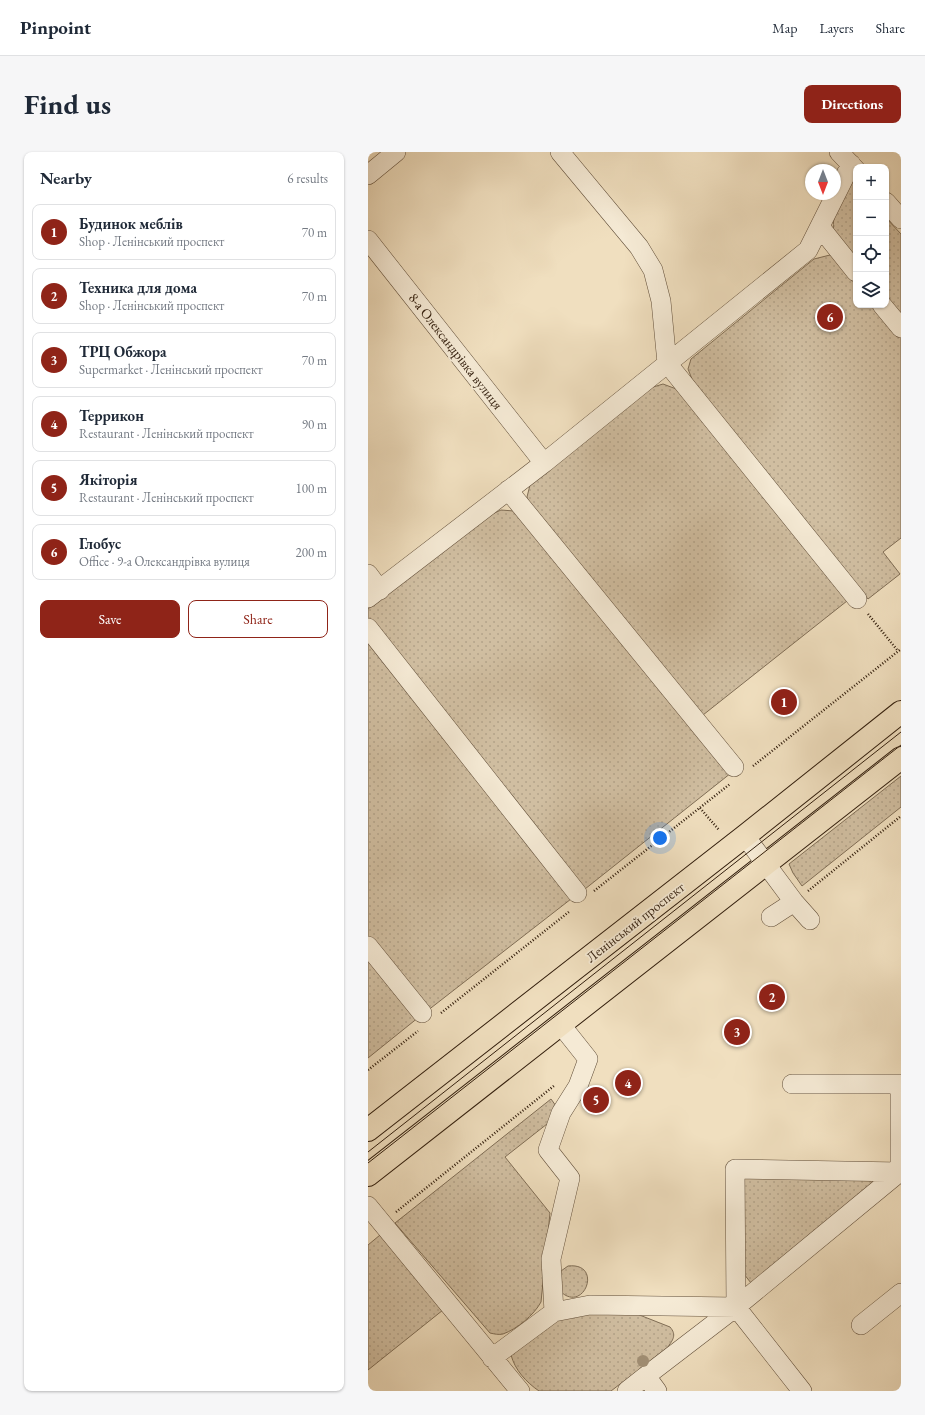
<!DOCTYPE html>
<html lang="en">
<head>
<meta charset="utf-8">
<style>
	:root { --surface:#fff; --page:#f6f6f7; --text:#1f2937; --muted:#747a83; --line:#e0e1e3; --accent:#8f2418 }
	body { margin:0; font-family:"EB Garamond",serif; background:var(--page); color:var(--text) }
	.controls { position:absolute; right:12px; top:12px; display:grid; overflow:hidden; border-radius:8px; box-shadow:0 1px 3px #0004 }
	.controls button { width:36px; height:36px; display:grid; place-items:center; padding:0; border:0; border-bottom:1px solid var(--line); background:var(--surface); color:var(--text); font:20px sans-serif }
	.compass { position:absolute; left:437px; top:12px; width:36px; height:36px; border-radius:50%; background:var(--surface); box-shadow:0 1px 3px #0004; rotate:180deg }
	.you { position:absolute; left:292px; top:686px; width:14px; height:14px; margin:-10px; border:3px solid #fff; border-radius:50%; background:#1a73e8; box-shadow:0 0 0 6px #1a73e833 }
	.badge { display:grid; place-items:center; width:26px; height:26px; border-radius:50%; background:var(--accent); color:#fff; font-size:13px; font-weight:700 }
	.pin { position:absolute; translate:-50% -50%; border:2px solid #fff; box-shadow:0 1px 4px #0006 }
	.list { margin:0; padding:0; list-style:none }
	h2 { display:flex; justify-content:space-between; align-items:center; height:52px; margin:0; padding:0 16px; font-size:17px }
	h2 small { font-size:13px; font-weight:400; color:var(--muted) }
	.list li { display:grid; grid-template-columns:26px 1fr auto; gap:12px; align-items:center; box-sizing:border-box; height:56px; margin:0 8px 8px; padding:0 8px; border:1px solid var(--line); border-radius:8px }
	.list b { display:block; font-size:15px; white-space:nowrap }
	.list p { margin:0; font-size:13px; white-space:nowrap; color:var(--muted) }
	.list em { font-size:13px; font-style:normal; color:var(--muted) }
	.actions { display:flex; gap:8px; padding:12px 16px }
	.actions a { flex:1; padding:9px 0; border:1px solid var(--accent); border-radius:8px; text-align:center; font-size:14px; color:var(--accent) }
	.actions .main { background:var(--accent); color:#fff }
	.icon { flex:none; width:22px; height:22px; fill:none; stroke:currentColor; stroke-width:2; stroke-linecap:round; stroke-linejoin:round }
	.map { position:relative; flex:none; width:533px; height:1239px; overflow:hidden; border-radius:8px }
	header { display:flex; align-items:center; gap:24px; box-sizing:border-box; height:56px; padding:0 20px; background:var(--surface); border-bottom:1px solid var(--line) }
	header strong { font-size:19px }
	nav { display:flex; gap:22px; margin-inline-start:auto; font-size:14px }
	.intro { display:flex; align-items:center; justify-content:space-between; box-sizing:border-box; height:96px; padding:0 24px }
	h1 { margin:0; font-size:28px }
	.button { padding:10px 18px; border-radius:8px; background:var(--accent); color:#fff; font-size:14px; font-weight:700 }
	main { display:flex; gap:24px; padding:0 24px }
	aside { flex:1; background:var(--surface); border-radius:8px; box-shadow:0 1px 3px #0004 }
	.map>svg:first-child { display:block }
	.grass { fill:url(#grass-dots); stroke:#806e56 }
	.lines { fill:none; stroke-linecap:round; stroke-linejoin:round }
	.minor-casing { stroke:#614e39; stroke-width:20 }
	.major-casing { stroke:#311d0c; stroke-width:24 }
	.path { stroke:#311d0c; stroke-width:2.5; stroke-dasharray:1 2; stroke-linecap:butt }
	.minor { stroke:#f5ead5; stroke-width:19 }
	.major { stroke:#f0dfbf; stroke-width:22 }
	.tram { stroke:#311d0c; stroke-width:1 }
	.tree { fill:#a18f75 }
	.labels { text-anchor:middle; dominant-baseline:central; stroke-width:3.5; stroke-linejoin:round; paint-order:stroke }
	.street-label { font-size:14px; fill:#311d0c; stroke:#f5ead5 }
</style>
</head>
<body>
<header>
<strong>Pinpoint</strong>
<nav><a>Map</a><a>Layers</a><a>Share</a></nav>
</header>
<div class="intro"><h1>Find us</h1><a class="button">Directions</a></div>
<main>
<aside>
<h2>Nearby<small>6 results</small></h2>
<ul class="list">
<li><span class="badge">1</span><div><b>Будинок меблів</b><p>Shop · Ленінський проспект</p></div><em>70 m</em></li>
<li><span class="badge">2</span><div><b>Техника для дома</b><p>Shop · Ленінський проспект</p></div><em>70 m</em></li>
<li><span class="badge">3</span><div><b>ТРЦ Обжора</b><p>Supermarket · Ленінський проспект</p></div><em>70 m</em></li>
<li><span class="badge">4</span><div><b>Террикон</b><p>Restaurant · Ленінський проспект</p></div><em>90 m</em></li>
<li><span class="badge">5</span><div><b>Якіторія</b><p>Restaurant · Ленінський проспект</p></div><em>100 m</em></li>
<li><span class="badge">6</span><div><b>Глобус</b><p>Office · 9-а Олександрівка вулиця</p></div><em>200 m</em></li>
</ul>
<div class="actions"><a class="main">Save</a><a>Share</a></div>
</aside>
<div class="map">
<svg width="533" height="1239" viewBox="0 0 533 1239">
	<defs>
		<pattern id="grass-dots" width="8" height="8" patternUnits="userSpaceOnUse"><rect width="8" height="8" fill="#d0bea1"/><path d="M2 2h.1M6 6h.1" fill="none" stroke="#b3a389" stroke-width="1.8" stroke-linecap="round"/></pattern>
	</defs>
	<rect width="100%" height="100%" fill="#f0dfbf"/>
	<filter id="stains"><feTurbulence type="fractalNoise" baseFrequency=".005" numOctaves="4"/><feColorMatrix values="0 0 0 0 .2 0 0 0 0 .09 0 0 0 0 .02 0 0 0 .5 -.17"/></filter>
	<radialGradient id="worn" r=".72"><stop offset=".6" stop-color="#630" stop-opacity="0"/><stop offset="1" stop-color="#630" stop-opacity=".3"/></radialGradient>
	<path class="grass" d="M484 30 488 34V111C483 105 470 90 467 83 460 65 476 45 484 30Z
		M518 66 533 82V167L518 148Z
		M462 103 474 109 488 127V153H509L533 184V386L515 400 532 422 500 447 331 237 324 227 320 217 323 207 446 107Z
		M295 232 311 238 479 449 335 563 165 362 159 345 163 329 282 236Z
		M133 358 146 359 363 621 217 737 0 466V457L120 364Z
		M0 489 203 747 59 859 0 785Z
		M533 624V655L434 734 425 721 421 712Z
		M0 802 51 865 0 906Z
		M183 947 193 961 137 1005 182 1061 173 1150C166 1163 149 1177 135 1182 131 1183 126 1182 122 1181L27 1071Z
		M373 1025 508 1028 383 1131 372 1117Z
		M12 1083 75 1158 0 1218V1093Z
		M200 1114C236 1110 216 1163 192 1139L193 1119Z
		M196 1162H269L302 1175C309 1183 305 1188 299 1196L243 1239H171C158 1230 147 1218 143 1203Z"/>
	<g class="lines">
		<g class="minor-casing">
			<path id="minor" d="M192 0 271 95 285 118 293 149 299 211
				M471 0 488 18
				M0 23 28 0
				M518 50 533 67
				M452 75 488 120
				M0 88 176 311
				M514 153 533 176
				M299 211 489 447
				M140 338 366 615
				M0 422 12 438
				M0 446 176 311 440 98 483 12
				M0 476 209 741
				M377 684 426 750 442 768
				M403 765 426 750
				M0 794 54 861
				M424 932H532V1020L367 1017 368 1155 434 1239
				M0 1054 152 1239
				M186 1160 222 1153 368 1155
				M493 1173 533 1141
				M124 1206 186 1160 183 1107 202 1026 180 998 193 961 210 934 220 907 193 873
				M278 1224 368 1155 533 1019
				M259 1239 278 1224 289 1239"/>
		</g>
		<g class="major-casing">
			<path id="major" d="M0 978 377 684 533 560
				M0 1023 533 606"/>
		</g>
		<path class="path" d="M500 462 530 499
			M385 614 533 497
			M332 656 351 678
			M226 739 362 632
			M440 739 533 664
			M73 861 202 759
			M0 918 50 879
			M28 1060 187 933"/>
		<use href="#minor" class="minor"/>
		<use href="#major" class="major"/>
		<path class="tram" d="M0 1000 533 580
			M0 1011 533 593"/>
	</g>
	<circle class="tree" cx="275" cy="1209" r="6"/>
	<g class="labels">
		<g class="street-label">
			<text transform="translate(88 199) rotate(52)">8-а Олександрівка вулиця</text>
			<text transform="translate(267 770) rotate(-38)">Ленінський проспект</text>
		</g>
	</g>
	<rect width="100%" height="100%" filter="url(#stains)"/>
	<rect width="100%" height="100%" fill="url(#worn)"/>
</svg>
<div class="controls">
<button>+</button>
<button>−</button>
<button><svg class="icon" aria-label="locate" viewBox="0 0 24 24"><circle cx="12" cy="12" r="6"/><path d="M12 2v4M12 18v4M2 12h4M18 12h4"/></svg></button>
<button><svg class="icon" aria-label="layers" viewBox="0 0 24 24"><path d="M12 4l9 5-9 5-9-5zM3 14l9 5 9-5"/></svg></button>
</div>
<svg class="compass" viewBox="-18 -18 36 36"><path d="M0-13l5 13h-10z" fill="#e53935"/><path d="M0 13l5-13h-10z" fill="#747a83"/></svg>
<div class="you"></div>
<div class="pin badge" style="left:416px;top:550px">1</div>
<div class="pin badge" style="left:404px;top:845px">2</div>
<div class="pin badge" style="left:369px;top:880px">3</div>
<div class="pin badge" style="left:260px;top:931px">4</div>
<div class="pin badge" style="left:228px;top:948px">5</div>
<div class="pin badge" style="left:462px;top:165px">6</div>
</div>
</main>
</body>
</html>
